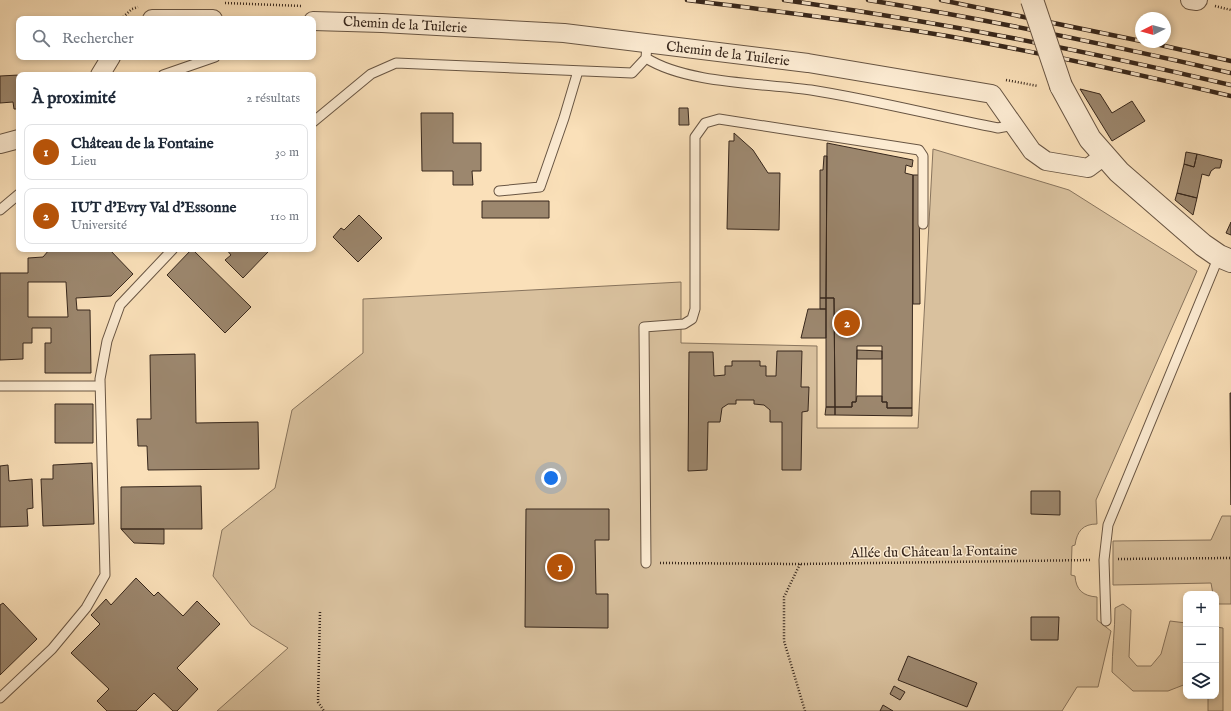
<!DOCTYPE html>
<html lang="fr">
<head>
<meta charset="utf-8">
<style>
	:root { --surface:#fff; --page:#f2f2f3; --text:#1f2937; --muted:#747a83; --line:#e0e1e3; --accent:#b45309 }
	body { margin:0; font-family:"IM FELL English",serif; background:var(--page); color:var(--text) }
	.controls { position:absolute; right:12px; bottom:12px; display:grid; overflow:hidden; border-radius:8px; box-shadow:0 2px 6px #0003 }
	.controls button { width:36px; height:36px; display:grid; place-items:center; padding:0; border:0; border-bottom:1px solid var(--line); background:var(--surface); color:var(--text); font:20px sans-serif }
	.compass { position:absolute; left:1135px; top:12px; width:36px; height:36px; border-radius:50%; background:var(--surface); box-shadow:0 2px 6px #0003; rotate:264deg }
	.you { position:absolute; left:551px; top:478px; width:14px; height:14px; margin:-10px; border:3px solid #fff; border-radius:50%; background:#1a73e8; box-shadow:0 0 0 6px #1a73e833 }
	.badge { display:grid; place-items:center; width:26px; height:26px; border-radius:50%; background:var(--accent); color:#fff; font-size:13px; font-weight:700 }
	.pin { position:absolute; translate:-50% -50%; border:2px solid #fff; box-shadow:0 1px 4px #0006 }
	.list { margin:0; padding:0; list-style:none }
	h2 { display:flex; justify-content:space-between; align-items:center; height:52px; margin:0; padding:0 16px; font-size:17px }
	h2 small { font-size:13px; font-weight:400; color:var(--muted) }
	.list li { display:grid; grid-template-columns:26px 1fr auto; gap:12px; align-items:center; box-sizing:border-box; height:56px; margin:0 8px 8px; padding:0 8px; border:1px solid var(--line); border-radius:8px }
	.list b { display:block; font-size:15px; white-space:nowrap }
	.list p { margin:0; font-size:13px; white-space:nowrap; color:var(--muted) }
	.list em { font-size:13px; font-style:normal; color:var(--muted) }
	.icon { flex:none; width:22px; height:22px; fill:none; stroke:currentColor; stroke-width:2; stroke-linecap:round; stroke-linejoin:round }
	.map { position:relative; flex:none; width:1231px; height:711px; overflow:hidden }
	.search { position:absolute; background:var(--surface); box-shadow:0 2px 6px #0003; left:16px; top:16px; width:300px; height:44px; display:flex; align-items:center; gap:10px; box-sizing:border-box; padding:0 14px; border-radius:8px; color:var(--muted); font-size:15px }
	.panel { position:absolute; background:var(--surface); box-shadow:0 2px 6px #0003; left:16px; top:72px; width:300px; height:180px; border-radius:8px }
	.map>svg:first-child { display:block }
	.green { fill:#d9c19e; stroke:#88745d }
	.building { fill:#9c876e; stroke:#37271c; fill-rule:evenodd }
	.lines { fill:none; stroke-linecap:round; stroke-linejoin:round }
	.service-casing { stroke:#685543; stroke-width:11 }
	.minor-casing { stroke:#685543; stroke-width:20 }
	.tertiary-casing { stroke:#685543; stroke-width:24 }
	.path { stroke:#37271c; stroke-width:2.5; stroke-dasharray:1 2; stroke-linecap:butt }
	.service { stroke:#fcebd2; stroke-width:9 }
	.minor { stroke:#fcebd2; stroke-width:18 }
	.tertiary { stroke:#fcebd2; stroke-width:22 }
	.rail-casing { stroke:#37271c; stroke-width:4.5 }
	.rail { stroke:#fcebd2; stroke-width:3; stroke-dasharray:9; stroke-linecap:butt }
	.tertiary-bridge-casing { stroke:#685543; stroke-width:24; stroke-linecap:butt }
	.tertiary-bridge { stroke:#fcebd2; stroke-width:22 }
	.labels { text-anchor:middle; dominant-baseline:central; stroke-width:3; stroke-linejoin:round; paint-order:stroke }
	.street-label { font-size:14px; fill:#37271c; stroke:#fcebd2 }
</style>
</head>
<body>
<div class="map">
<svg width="1231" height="711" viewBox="0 0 1231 711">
	<rect width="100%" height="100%" fill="#fae0b9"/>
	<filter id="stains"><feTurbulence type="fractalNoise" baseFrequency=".005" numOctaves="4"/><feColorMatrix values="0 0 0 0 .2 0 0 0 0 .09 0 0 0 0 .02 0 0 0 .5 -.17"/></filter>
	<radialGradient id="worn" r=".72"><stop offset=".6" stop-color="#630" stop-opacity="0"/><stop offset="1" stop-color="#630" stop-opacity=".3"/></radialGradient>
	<path class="green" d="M933 149 1069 190 1197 271 1096 500 1097 524C1083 524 1077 531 1075 545L1072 546 1071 575 1075 576C1076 590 1083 596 1097 597V620L1111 631 1098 687H1077L1062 711H217L288 648 251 625 213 576 222 530 275 488 292 410 363 353V299L681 282V343L817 346V428H918Z
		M1222 516H1231V604H1216V594H1213L1211 583 1113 585V541L1211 540Z
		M1123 604 1131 610 1129 657 1137 666H1151L1161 654 1170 621 1186 623V684L1168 691H1133L1112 672C1112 651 1115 630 1115 608Z
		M1216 627 1223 628V711H1208V696H1216Z"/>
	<path class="building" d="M19 75V109H14L13 102 0 103V76Z
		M1080 89 1100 94 1112 113 1132 101 1145 121 1112 141Z
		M679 108H688L689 125H679Z
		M421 113H453V143H481V171H472L473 185H453V171H422Z
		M734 133 753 150 768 173H780L779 230 727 229 729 141H734Z
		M827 143 913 160 912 167 906 165 905 173 913 175 912 408H887V402H882V346H857L856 402H852V407H835L834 298H826Z
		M1186 152 1197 154 1194 167 1184 164Z
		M1197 154 1222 160 1220 168H1215L1211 171 1209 176 1202 174 1197 198 1177 193 1184 164 1194 167Z
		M824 156H827L826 298H820V170H823Z
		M913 175H919L920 304H913Z
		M1177 193 1197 198 1193 215 1175 200Z
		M482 201H549V218H482Z
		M359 215 382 238 358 262 333 237 341 228 344 230Z
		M1231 222V235L1226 233Z
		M48 249H109L133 274 111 296 76 298 77 310H90L91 373H45V343H51V328H32V343H23V359L0 360V273H28V258L43 257 49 250ZM28 282H66L68 317H28Z
		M192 249 251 307 225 333 167 275Z
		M265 249 268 252 243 278 225 260 231 255 226 249Z
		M820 298H826V309H820Z
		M826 298H834L835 407H826Z
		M808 309H826V338H801Z
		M857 350 882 351V359H857Z
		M777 351H802L801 387H809L808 411 802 412 801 470H782V422H770V410L764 405 754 404V400H736V404H728L722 408 720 422H708L707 470 688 471 689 352H713L714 376 725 375V366H732V361H760V366H766V376H776Z
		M195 354 196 423 258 422 259 469 148 470 147 446H138L137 419H151L150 355Z
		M1230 393H1231V505Z
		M857 396H882V402H887V408H912V416L835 415V407H852V402H856Z
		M55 404H93V443H55Z
		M826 407H835V415H825Z
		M92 463 94 524 43 526 41 479H53V465Z
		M8 465 9 481 32 479 33 508 27 509 28 526 0 527V466Z
		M201 486 202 529H121V487Z
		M1031 491H1060V515L1031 514Z
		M526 509H609V540H595L596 594H608V628L525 627Z
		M121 529H164V544L134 543Z
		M136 578 154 596 158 592 183 616 197 601 220 624 177 668 198 689 177 711H173L154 693 136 711H107L97 701 109 689 71 653 100 624 91 615 106 599 111 605Z
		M3 603 37 639 0 675V605Z
		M1031 617H1059L1058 640H1031Z
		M908 656 977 683 967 707 898 680Z
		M894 686 905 692 900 700 890 694Z
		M883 705 893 711H880Z"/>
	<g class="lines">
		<g class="service-casing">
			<path id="service" d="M647 44 646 58C687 84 762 83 811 90 874 100 936 116 998 128L1014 125
				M163 75 215 57
				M313 122 371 74 396 63 632 73 646 58
				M499 191 540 187 564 118 578 71
				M0 210 19 194
				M0 386H100
				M646 563 644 327 684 324 692 319 695 309V137L705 123 719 119 919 150 923 156V224
				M1106 621 1104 560 1108 525 1219 256
				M0 698 52 649 86 608 105 575 100 379 107 341 120 305 173 249"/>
		</g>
		<g class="minor-casing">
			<path id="minor" d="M1190 0 1197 1 1198 0
				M152 19H213
				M313 21 382 23 564 33 808 63 992 94 1032 151 1046 161 1088 168 1104 156
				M100 75 111 57
				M0 144 19 139"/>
		</g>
		<g class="tertiary-casing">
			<path id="tertiary" d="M1061 86 1090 139 1119 172 1203 245 1219 256 1231 261"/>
		</g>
		<path class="path" d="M225 3 302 6
			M1215 6 1231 10
			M121 19 132 9 138 7
			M1006 80 1038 86
			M1118 559 1231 558
			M660 563 800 564 1091 560
			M800 564 784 597V641L805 711
			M320 612 318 702 324 711"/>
		<use href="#service" class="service"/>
		<use href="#minor" class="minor"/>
		<use href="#tertiary" class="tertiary"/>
		<g class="rail-casing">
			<path id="rail" d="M687 0C774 11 861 21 947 36 1043 53 1137 74 1231 96
				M784 0C934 21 1083 50 1231 85
				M868 0C990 20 1111 45 1231 73
				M941 0 1141 41
				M1147 42 1231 61"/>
		</g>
		<use href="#rail" class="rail"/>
		<g class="tertiary-bridge-casing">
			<path id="tertiary-bridge" d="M1032 0 1061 86"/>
		</g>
		<use href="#tertiary-bridge" class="tertiary-bridge"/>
	</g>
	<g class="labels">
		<g class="street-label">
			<text transform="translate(405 25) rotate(3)">Chemin de la Tuilerie</text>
			<text transform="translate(728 54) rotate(7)">Chemin de la Tuilerie</text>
			<text transform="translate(934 552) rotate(-1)">Allée du Château la Fontaine</text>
		</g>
	</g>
	<rect width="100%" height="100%" filter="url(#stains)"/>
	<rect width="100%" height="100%" fill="url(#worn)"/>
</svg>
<div class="controls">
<button>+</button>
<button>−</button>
<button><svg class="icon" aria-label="layers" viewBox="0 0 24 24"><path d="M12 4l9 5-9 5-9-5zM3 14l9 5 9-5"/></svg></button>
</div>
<svg class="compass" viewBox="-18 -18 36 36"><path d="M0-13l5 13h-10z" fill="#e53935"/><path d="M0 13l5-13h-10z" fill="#747a83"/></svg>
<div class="you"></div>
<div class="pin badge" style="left:560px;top:567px">1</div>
<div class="pin badge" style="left:847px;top:323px">2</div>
<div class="search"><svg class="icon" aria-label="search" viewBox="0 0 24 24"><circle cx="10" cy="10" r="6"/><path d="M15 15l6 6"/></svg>Rechercher</div>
<section class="panel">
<h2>À proximité<small>2 résultats</small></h2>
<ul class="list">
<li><span class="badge">1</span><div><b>Château de la Fontaine</b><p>Lieu</p></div><em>30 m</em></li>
<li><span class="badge">2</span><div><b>IUT d'Evry Val d'Essonne</b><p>Université</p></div><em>110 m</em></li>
</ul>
</section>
</div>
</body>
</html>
